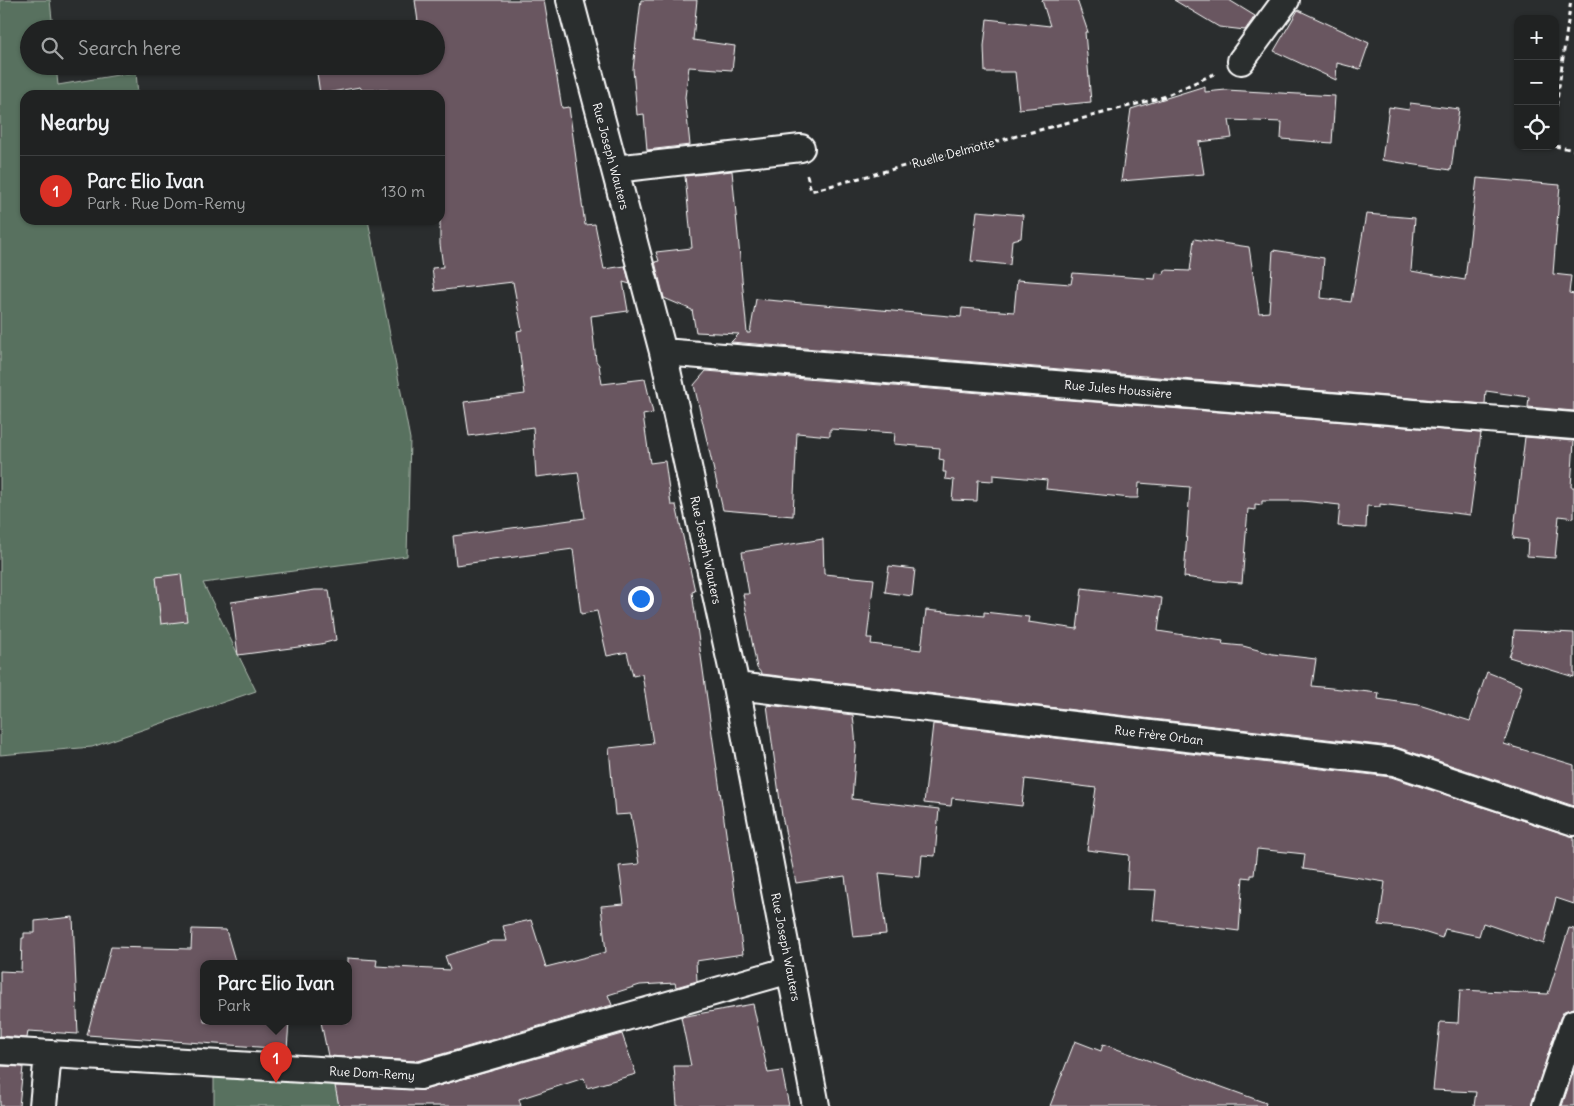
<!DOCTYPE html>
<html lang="en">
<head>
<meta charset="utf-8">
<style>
	:root { --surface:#202222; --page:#282a2a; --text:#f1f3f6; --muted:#a2a4a5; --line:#3d3f40; --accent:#d93025 }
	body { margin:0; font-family:Delius,sans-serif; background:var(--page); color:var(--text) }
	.controls { position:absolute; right:15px; top:15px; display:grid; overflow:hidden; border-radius:10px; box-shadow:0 1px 4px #0004 }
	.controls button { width:45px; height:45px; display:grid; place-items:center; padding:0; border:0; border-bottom:1px solid var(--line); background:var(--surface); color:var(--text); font:25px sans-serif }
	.you { position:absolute; left:640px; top:598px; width:18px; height:18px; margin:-12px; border:4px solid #fff; border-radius:50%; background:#1a73e8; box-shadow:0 0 0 8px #1a73e833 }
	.badge { display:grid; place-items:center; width:32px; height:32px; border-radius:50%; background:var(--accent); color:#fff; font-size:16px; font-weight:700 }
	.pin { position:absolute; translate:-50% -41px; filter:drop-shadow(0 1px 2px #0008) }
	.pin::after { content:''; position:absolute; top:26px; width:18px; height:15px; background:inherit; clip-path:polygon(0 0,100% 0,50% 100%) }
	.popup { position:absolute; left:200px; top:960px; width:152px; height:65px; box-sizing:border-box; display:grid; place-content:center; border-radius:10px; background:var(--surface); filter:drop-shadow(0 1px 4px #0005); font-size:16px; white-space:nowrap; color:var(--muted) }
	.popup b { font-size:19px; color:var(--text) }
	.popup::after { content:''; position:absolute; left:50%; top:100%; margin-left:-10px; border:10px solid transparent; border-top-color:var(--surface) }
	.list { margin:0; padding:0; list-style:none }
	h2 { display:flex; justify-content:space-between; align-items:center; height:65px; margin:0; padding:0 20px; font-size:21px }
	h2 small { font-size:16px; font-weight:400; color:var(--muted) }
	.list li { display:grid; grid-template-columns:32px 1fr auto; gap:15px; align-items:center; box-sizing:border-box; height:70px; padding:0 20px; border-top:1px solid var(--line) }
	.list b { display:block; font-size:19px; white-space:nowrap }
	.list p { margin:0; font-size:16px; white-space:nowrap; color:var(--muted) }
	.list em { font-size:16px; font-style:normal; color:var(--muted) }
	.icon { flex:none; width:28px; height:28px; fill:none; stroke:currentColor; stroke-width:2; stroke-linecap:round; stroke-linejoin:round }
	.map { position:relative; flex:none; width:1574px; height:1106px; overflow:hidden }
	.search { position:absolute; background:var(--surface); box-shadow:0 1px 4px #0004; left:20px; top:20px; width:425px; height:55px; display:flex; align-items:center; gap:12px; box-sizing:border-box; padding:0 18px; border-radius:28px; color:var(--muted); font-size:19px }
	.panel { position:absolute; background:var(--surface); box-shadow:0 1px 4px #0004; left:20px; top:90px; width:425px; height:135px; border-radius:15px }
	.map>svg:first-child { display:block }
	.green { fill:#59715e; stroke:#acb8ae }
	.building { fill:#695760; stroke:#fff }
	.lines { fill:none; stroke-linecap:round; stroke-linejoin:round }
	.minor-casing { stroke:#fff; stroke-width:30 }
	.path { stroke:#fff; stroke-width:3; stroke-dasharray:5 4; stroke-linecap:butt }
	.minor { stroke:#2a2d2e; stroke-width:26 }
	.labels { text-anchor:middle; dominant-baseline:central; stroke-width:4.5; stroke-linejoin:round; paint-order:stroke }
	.street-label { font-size:12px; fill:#fff; stroke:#2a2d2e }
</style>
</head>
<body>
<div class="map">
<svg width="1574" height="1106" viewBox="0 0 1574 1106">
	<rect width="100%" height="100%" fill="#2a2d2e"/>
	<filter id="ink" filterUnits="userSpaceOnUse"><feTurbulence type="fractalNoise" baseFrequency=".02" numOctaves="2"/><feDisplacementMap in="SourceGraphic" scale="10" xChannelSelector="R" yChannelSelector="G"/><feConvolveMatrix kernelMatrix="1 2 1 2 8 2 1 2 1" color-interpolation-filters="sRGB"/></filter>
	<g filter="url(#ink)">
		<path class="green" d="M0 0H50L53 29H29V66H56L58 85 136 72 138 95H25V220H368L410 439 407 556 203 583 256 691 92 747 0 755Z
			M214 1064 338 1071 337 1095 339 1106H214Z"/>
		<path class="building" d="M415 0H544L562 108 569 107 585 225 595 224 604 269 625 266 630 284 623 282 628 311 591 316 596 361 599 365 602 384 645 379 653 413 643 415 650 463 665 461 671 505H676L695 591 692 592 743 954 696 961 697 981 676 987 675 983 640 985 608 995 612 1005 418 1061 328 1056 321 1022H348V958L377 960 376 966 450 970 445 956 492 941H507L503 926 531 920 546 967 606 952 601 906 624 904 619 866 639 864 631 814 615 815 609 748 653 743 642 674 633 676 627 652 607 656 597 611 581 614 573 549 456 565 453 536 585 518 578 472 536 477 533 427 469 436 464 402 525 394 517 331 522 330 513 282 435 291 432 268 443 267 440 244V95H389L388 90H362L360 87 320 94 316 66H436V29H419Z
			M641 0H697L693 40 735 46 732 70 689 67 685 97 690 145 647 150 644 114 637 115 633 69Z
			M1042 0H1077L1088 32H1085L1091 102 1019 109 1015 72H985L984 46 987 19 1050 26Z
			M1174 0H1229L1255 16 1245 30 1219 27Z
			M1298 10 1369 43 1360 69 1337 63 1336 80 1274 51Z
			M1205 86V92L1226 90 1335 96 1332 143 1281 139 1282 122 1229 120 1232 138 1199 142 1204 174 1121 181 1131 109Z
			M1410 103 1459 109 1451 170 1382 160 1389 107 1409 110Z
			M732 171 747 333H750L756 299 961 317 962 308 1014 312 1017 280 1071 284 1073 273 1155 279 1156 273 1164 274 1165 270 1190 271 1194 239 1249 247 1259 313 1269 312 1273 250 1324 258 1321 298 1351 302 1366 214 1415 218 1411 271 1465 280 1477 178 1560 185 1553 274 1571 276 1569 293 1574 294V411L1528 407 1529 397 1486 391 1485 404 731 342 739 334 696 332 692 310 664 298 655 262 659 261 656 252 692 248 685 176Z
			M977 211 1023 215 1021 238 1012 240 1010 265 971 261Z
			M706 371 1481 433 1470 515 1380 504V507L1367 506 1366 528 1338 526 1340 505 1302 501H1262V505L1255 504V510L1248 509 1242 583 1217 581 1184 577 1190 487 1139 483 1138 498H1130L1046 489 1047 480 993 475V481L978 480 977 501 952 500 954 480 945 479 946 472H943L944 460 939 459 940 448 894 444 895 433 830 429V436L797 433 793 516 723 510 694 385Z
			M1525 437 1574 441 1571 487H1574V518L1559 516 1555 558 1527 556 1528 540 1513 538Z
			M823 539 824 574 874 579 867 638H872L871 644 921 650 926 610 984 616V612L1029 617 1028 622 1077 629 1082 588 1162 598 1158 631 1223 641 1222 644 1243 646 1273 654 1316 659 1312 686 1379 693 1378 699 1419 705 1470 721 1487 672 1522 686 1504 744 1574 765V806L1396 747 762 674 757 668 743 594H749L742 552Z
			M889 566 915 569 912 596 885 592Z
			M181 574 187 621 161 624 156 577Z
			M315 590H329L336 640 321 644 238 655 231 602Z
			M1514 630 1574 633V677L1509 657 1513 646Z
			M767 705 853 715 856 746 852 799 939 809 935 856 922 855 920 877 879 873 886 934 853 937 845 876 796 883 782 816Z
			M933 724 1391 777 1574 837V904L1556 898 1544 944 1483 923 1479 936 1445 929 1442 938 1414 929 1379 925 1385 882 1303 869 1305 854 1257 849 1254 875H1251V878L1243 877 1239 931 1153 920 1156 890 1127 889 1129 855 1087 850 1096 788 1025 779 1022 806 952 798 951 806 924 803Z
			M73 917 78 1034 28 1031 27 1038 0 1036V971L21 972 22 938H24V933H35V921Z
			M1569 928 1574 929V1008L1564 1011 1560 1018 1531 1106H1474L1476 1092 1433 1090 1440 1022 1458 1023 1460 990 1548 994Z
			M192 929 226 930 236 964H204V1022H289L287 1049 87 1035 111 947 191 949Z
			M753 1004 768 1073 782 1071 789 1106H677L674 1066H691L681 1017Z
			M622 1034 636 1074 587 1088 584 1078 519 1099 521 1106H339L335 1086 424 1090Z
			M1075 1041 1101 1051 1103 1044 1266 1103 1265 1106H1050Z
			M0 1066 23 1067 19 1106H0Z
			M1574 1070V1106H1562Z"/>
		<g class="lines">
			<g class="minor-casing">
				<path id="minor" d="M570 0 663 352 736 686 816 1106
					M1241 61 1286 0
					M615 169 801 148
					M663 352 1574 426
					M736 686 1394 762 1574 822
					M0 1051 420 1076 790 970
					M43 1106 48 1054
					M1546 1106 1574 1023"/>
			</g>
			<path class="path" d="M1555 115 1571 0
				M1555 146 1574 150
				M807 175 811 191 1163 97 1216 73"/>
			<use href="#minor" class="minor"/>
		</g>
	</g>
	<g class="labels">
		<g class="street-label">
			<text transform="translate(953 153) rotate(-15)">Ruelle Delmotte</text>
			<text transform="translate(611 156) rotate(75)">Rue Joseph Wauters</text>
			<text transform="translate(1118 389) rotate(5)">Rue Jules Houssière</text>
			<text transform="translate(706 550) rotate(78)">Rue Joseph Wauters</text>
			<text transform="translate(1159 735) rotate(7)">Rue Frère Orban</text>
			<text transform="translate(786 947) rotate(79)">Rue Joseph Wauters</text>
			<text transform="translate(372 1073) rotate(3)">Rue Dom-Remy</text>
		</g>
	</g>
</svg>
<div class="controls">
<button>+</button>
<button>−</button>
<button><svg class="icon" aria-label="locate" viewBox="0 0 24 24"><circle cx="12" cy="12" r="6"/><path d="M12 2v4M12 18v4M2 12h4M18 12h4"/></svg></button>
</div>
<div class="you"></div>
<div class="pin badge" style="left:276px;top:1083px">1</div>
<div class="popup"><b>Parc Elio Ivan</b>Park</div>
<div class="search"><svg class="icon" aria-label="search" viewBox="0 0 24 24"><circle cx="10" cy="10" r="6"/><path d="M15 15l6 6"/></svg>Search here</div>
<section class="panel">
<h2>Nearby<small></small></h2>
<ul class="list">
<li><span class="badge">1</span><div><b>Parc Elio Ivan</b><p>Park · Rue Dom-Remy</p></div><em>130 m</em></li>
</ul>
</section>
</div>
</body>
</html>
